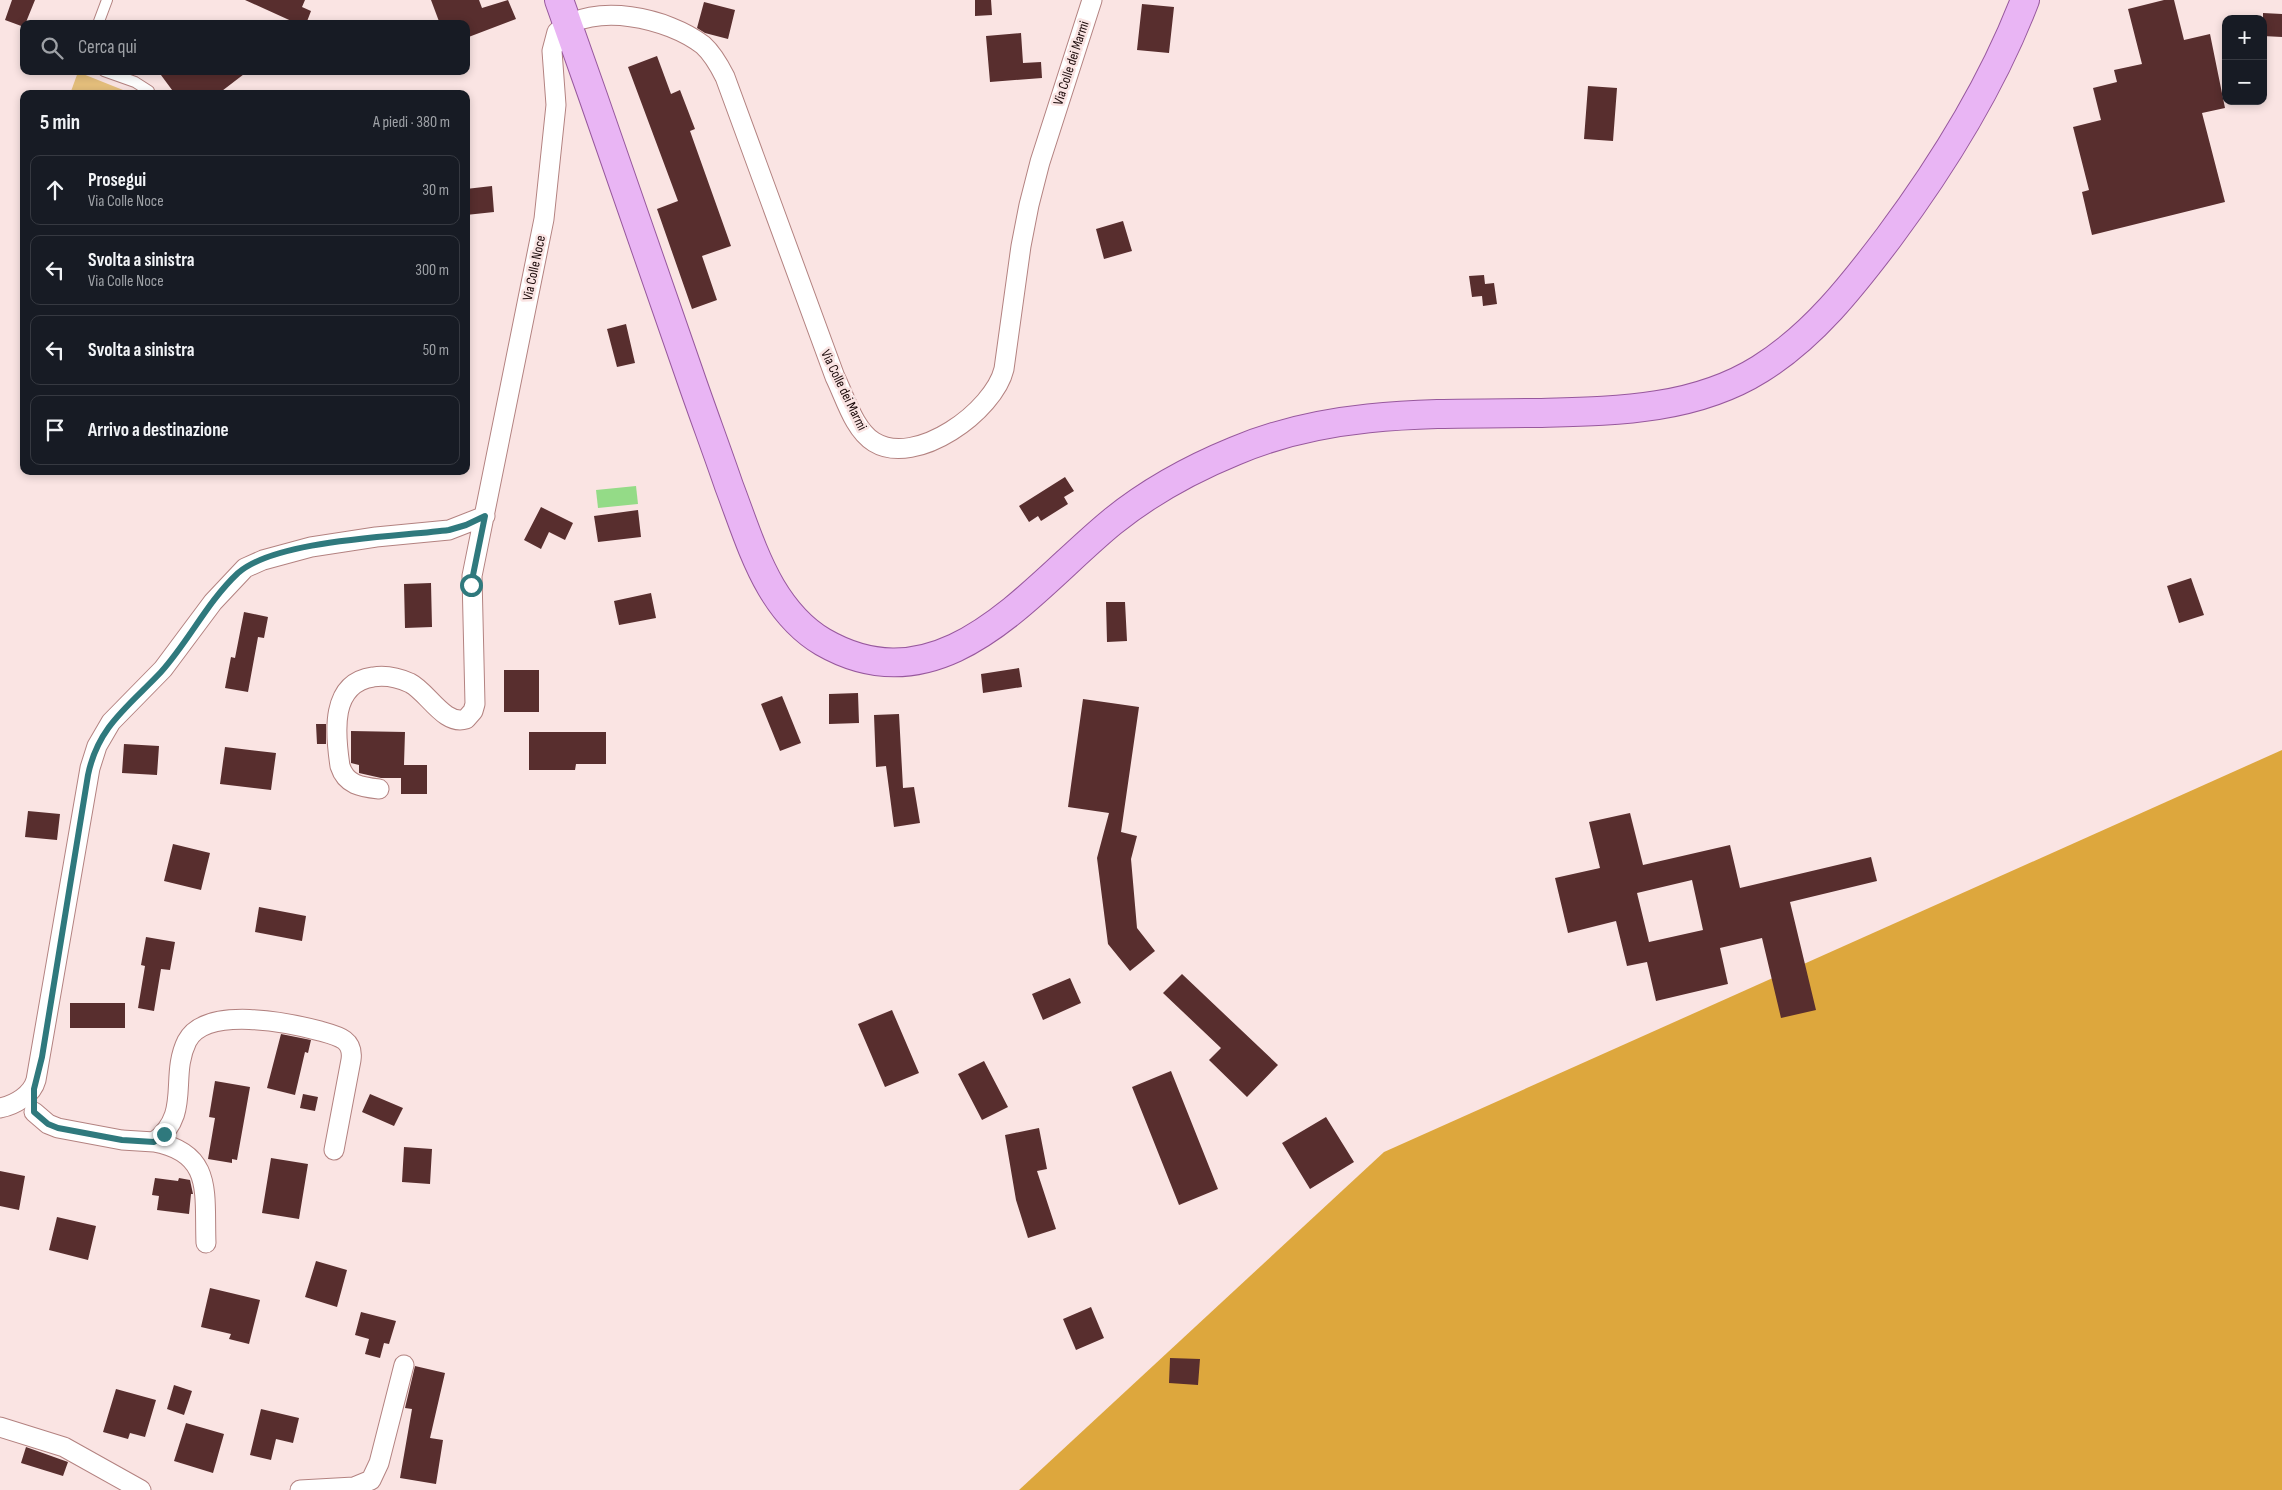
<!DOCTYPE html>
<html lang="it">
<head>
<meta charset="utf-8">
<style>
	:root { --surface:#171b24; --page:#20242c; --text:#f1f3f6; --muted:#9ea1a6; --line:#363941 }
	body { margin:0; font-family:"Sofia Sans Condensed",sans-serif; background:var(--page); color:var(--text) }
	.controls { position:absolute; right:15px; top:15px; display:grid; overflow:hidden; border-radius:10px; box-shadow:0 2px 8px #0003 }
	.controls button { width:45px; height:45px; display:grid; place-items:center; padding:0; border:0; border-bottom:1px solid var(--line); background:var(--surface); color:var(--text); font:25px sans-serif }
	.stop { position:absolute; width:15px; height:15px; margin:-11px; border:4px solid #2f797d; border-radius:50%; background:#fff }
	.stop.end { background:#2f797d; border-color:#fff; box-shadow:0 1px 5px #0008 }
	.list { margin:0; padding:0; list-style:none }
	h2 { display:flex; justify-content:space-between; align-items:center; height:65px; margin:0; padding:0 20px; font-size:21px }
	h2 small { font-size:16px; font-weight:400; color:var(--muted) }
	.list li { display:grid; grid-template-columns:32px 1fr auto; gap:15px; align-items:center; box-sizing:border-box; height:70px; margin:0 10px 10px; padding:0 10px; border:1px solid var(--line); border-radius:10px }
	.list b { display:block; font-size:19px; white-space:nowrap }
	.list p { margin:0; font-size:16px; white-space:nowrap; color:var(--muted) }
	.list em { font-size:16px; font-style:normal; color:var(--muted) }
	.icon { flex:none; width:28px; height:28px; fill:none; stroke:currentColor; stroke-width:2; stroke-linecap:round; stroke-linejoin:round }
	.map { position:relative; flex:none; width:2282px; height:1490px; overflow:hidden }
	.search { position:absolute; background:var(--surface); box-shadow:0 2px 8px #0003; left:20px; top:20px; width:450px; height:55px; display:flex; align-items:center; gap:12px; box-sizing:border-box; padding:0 18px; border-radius:10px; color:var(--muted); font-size:19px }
	.panel { position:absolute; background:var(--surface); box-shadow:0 2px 8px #0003; left:20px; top:90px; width:450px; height:385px; border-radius:10px }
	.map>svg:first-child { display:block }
	.green { fill:#e5bf7c }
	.forest { fill:#dda73d }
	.water { fill:#94db87 }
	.building { fill:#582e2e; fill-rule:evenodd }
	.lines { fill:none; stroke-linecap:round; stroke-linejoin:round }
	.lane-casing { stroke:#b38280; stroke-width:12 }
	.street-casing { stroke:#b38280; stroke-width:21 }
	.primary-casing { stroke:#97589d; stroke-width:30 }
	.lane { stroke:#fff; stroke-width:10 }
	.street { stroke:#fff; stroke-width:19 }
	.primary { stroke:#e9b5f4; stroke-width:28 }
	.route { stroke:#2f797d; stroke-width:6 }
	.labels { text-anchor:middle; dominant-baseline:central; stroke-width:5; stroke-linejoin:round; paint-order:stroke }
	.street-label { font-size:14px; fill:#1a0909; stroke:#fae4e3 }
</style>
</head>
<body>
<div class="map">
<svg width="2282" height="1490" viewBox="0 0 2282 1490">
	<rect width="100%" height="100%" fill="#fae4e3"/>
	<path class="green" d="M78 72 133 94H70Z"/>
	<path class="forest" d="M2282 750V1490H1019L1384 1152Z"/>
	<path class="water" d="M636 486 638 504 598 508 596 490Z"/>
	<path class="building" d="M12 0H35L24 27 5 20Z
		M245 0H305L302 7 311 11 306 24H298Z
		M431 0H479L482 8 508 0 516 19 466 38V24H440Z
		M975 0H991L992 15 975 16Z
		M2164 0H2174L2184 40 2210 34 2225 108 2202 113 2225 202 2092 235 2082 192 2089 190 2073 127 2101 120 2093 88 2117 82 2114 70 2142 64 2128 9Z
		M704 2 735 10 728 39 705 33 697 28Z
		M1142 4 1174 7 1169 53 1137 50Z
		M2263 13 2282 14V37L2263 36Z
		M1021 33 1023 63 1041 62 1042 78 990 82 986 36Z
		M657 56 671 94 680 90 695 129 690 131 731 246 702 256 717 300 692 309 657 209 678 201 628 67Z
		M158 71H248L218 94H175Z
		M1588 86 1617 88 1613 141 1584 139Z
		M492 186 494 212 466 215V189Z
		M1123 221 1132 251 1104 259 1096 229Z
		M1484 275 1485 284 1494 283 1497 304 1483 306 1482 296 1472 297 1469 276Z
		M626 324 635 363 617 367 607 329Z
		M1065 477 1074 491 1064 497 1068 504 1041 521 1038 516 1029 522 1019 506Z
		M541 507 573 523 565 540 549 532 541 549 524 540Z
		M638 510 641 537 598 542 594 516Z
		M2191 578 2204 615 2179 623 2167 586Z
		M431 583 432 627 405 628 404 584Z
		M651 593 656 618 619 625 614 601Z
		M1106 602H1125L1127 641 1107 642Z
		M244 612 268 617 264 638 258 637 248 692 225 688 231 657 235 658Z
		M1019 668 1022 687 983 693 981 674Z
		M504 670H539V712H504Z
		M858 693 859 723 829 724V694Z
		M782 696 801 743 780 751 761 704Z
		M1083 699 1139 707 1121 832 1137 836 1131 859 1137 928 1155 951 1130 971 1108 944 1097 858 1109 813 1068 807Z
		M899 714 903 788 914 787 920 823 894 827 886 766 876 767 874 715Z
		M316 724H326V744H317Z
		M351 731 405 732 404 765H427V794H401V778H381L359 773V765L351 763Z
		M529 732H606V764H576L575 770H529Z
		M124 744 159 746 157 775 122 773Z
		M225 747 276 753 271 790 220 784Z
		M28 811 60 814 57 840 25 837Z
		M1630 813 1643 865 1730 845 1740 888 1871 857 1877 881 1790 902 1816 1010 1781 1018 1762 938 1720 948 1728 984 1656 1001 1647 962 1627 966 1616 921 1568 933 1555 878 1600 868 1589 822ZM1692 880 1703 930 1649 942 1637 893Z
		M173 844 210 853 201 890 164 881Z
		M259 907 306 916 302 941 255 932Z
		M146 937 175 942 170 970 161 969 154 1011 138 1008 145 966 141 965Z
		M1182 974 1278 1065 1247 1097 1209 1060 1221 1048 1163 993Z
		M1070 978 1081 1003 1043 1020 1032 994Z
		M70 1003H125V1028H70Z
		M892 1010 919 1073 885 1087 858 1024Z
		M281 1034 311 1040 308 1053 305 1052 295 1095 267 1088Z
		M984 1061 1008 1107 982 1120 958 1074Z
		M1171 1071 1218 1189 1179 1205 1132 1087Z
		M215 1081 250 1087 237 1160 232 1159V1163L208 1159 215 1118 209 1117Z
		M303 1094 318 1097 315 1111 300 1108Z
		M370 1094 403 1108 394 1126 362 1112Z
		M1326 1117 1354 1162 1310 1189 1282 1143Z
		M1039 1128 1047 1169 1037 1171 1056 1229 1028 1238 1016 1200 1005 1135Z
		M404 1147 432 1149 430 1184 402 1182Z
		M271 1158 308 1164 299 1219 262 1213Z
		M0 1171 25 1176 19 1210 0 1206Z
		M155 1178 178 1181 179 1178 190 1180 193 1194H191L189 1214 157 1210 159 1196 152 1195Z
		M57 1217 96 1226 88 1260 49 1250Z
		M316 1261 347 1270 337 1307 305 1297Z
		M210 1288 260 1300 249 1344 229 1339 231 1334 201 1327Z
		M1091 1307 1104 1338 1076 1350 1063 1319Z
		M361 1312 396 1321 389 1344 384 1343 380 1358 365 1354 369 1339 355 1335Z
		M1170 1358 1200 1359 1198 1385 1169 1383Z
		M415 1366 445 1373 430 1438 443 1440 436 1484 400 1478 412 1409 405 1408Z
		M174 1385 192 1391 184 1415 167 1409Z
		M116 1389 156 1400 145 1437 130 1433 128 1439 103 1432Z
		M261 1409 299 1418 293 1443 276 1439 271 1460 250 1455Z
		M186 1423 224 1434 213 1473 174 1461Z
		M26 1447 68 1462 63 1476 21 1463Z"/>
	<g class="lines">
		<g class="lane-casing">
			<path id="lane" d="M98 24 107 0
				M104 71 135 82 149 91"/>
		</g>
		<g class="street-casing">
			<path id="street" d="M379 789C361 787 346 785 340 766 335 733 330 683 373 677 385 675 399 678 410 683 428 692 444 726 466 719L473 711 475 704 472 576 544 219 556 105 552 51 557 32C594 1 668 18 703 45 713 54 719 65 725 77L835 377C845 397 854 430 874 442 916 468 994 411 1004 369L1021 246 1029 205 1040 162 1092 0
				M0 1108C15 1105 32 1095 36 1080L90 768 97 746 111 722 163 669 213 602 245 568 263 560 311 547 376 537 449 530 485 516
				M34 1112 48 1124 58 1128 122 1140 154 1142C192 1114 169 1077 187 1041 206 1005 290 1023 320 1031 338 1036 354 1039 351 1060L334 1150
				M154 1142C214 1153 204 1194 206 1243
				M0 1427 64 1447 141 1490
				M300 1490 354 1487 371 1480 379 1463 404 1365"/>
		</g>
		<g class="primary-casing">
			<path id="primary" d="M559 0C603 124 646 248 689 373 702 411 716 448 729 486 742 520 753 556 771 587 784 609 801 629 823 642 943 711 1030 589 1112 522 1149 492 1191 469 1235 451 1331 410 1435 414 1537 413 1613 411 1693 411 1760 369 1813 336 1852 286 1889 237 1944 163 1992 86 2025 0"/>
		</g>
		<use href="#lane" class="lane"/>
		<use href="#street" class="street"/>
		<use href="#primary" class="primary"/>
	</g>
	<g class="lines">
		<path class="route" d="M164 1134 154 1142 122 1140 58 1128 48 1124 34 1112V1089L42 1057 88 775C98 726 129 706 161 672 189 641 207 602 238 573 277 539 397 537 449 530L466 525 485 516 471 585"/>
	</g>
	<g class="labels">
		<g class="street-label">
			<text transform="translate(1071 63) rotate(-72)">Via Colle dei Marmi</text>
			<text transform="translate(534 268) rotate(-78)">Via Colle Noce</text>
			<text transform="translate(844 390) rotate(64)">Via Colle dei Marmi</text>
		</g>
	</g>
</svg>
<div class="controls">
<button>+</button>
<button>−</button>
</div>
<div class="stop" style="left:471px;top:585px"></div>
<div class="stop end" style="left:164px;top:1134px"></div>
<div class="search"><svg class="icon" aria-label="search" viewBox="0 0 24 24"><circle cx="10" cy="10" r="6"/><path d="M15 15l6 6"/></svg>Cerca qui</div>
<section class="panel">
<h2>5 min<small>A piedi · 380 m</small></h2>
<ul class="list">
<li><svg class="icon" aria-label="ahead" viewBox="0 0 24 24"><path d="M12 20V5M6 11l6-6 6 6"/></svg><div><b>Prosegui</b><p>Via Colle Noce</p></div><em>30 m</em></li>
<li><svg class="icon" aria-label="left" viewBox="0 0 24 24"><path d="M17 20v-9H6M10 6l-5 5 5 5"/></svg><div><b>Svolta a sinistra</b><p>Via Colle Noce</p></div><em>300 m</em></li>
<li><svg class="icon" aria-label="left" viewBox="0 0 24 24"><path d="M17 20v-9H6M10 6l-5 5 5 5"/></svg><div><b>Svolta a sinistra</b></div><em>50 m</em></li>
<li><svg class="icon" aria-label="arrive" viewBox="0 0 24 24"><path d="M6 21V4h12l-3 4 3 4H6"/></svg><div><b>Arrivo a destinazione</b></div></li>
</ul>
</section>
</div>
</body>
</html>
